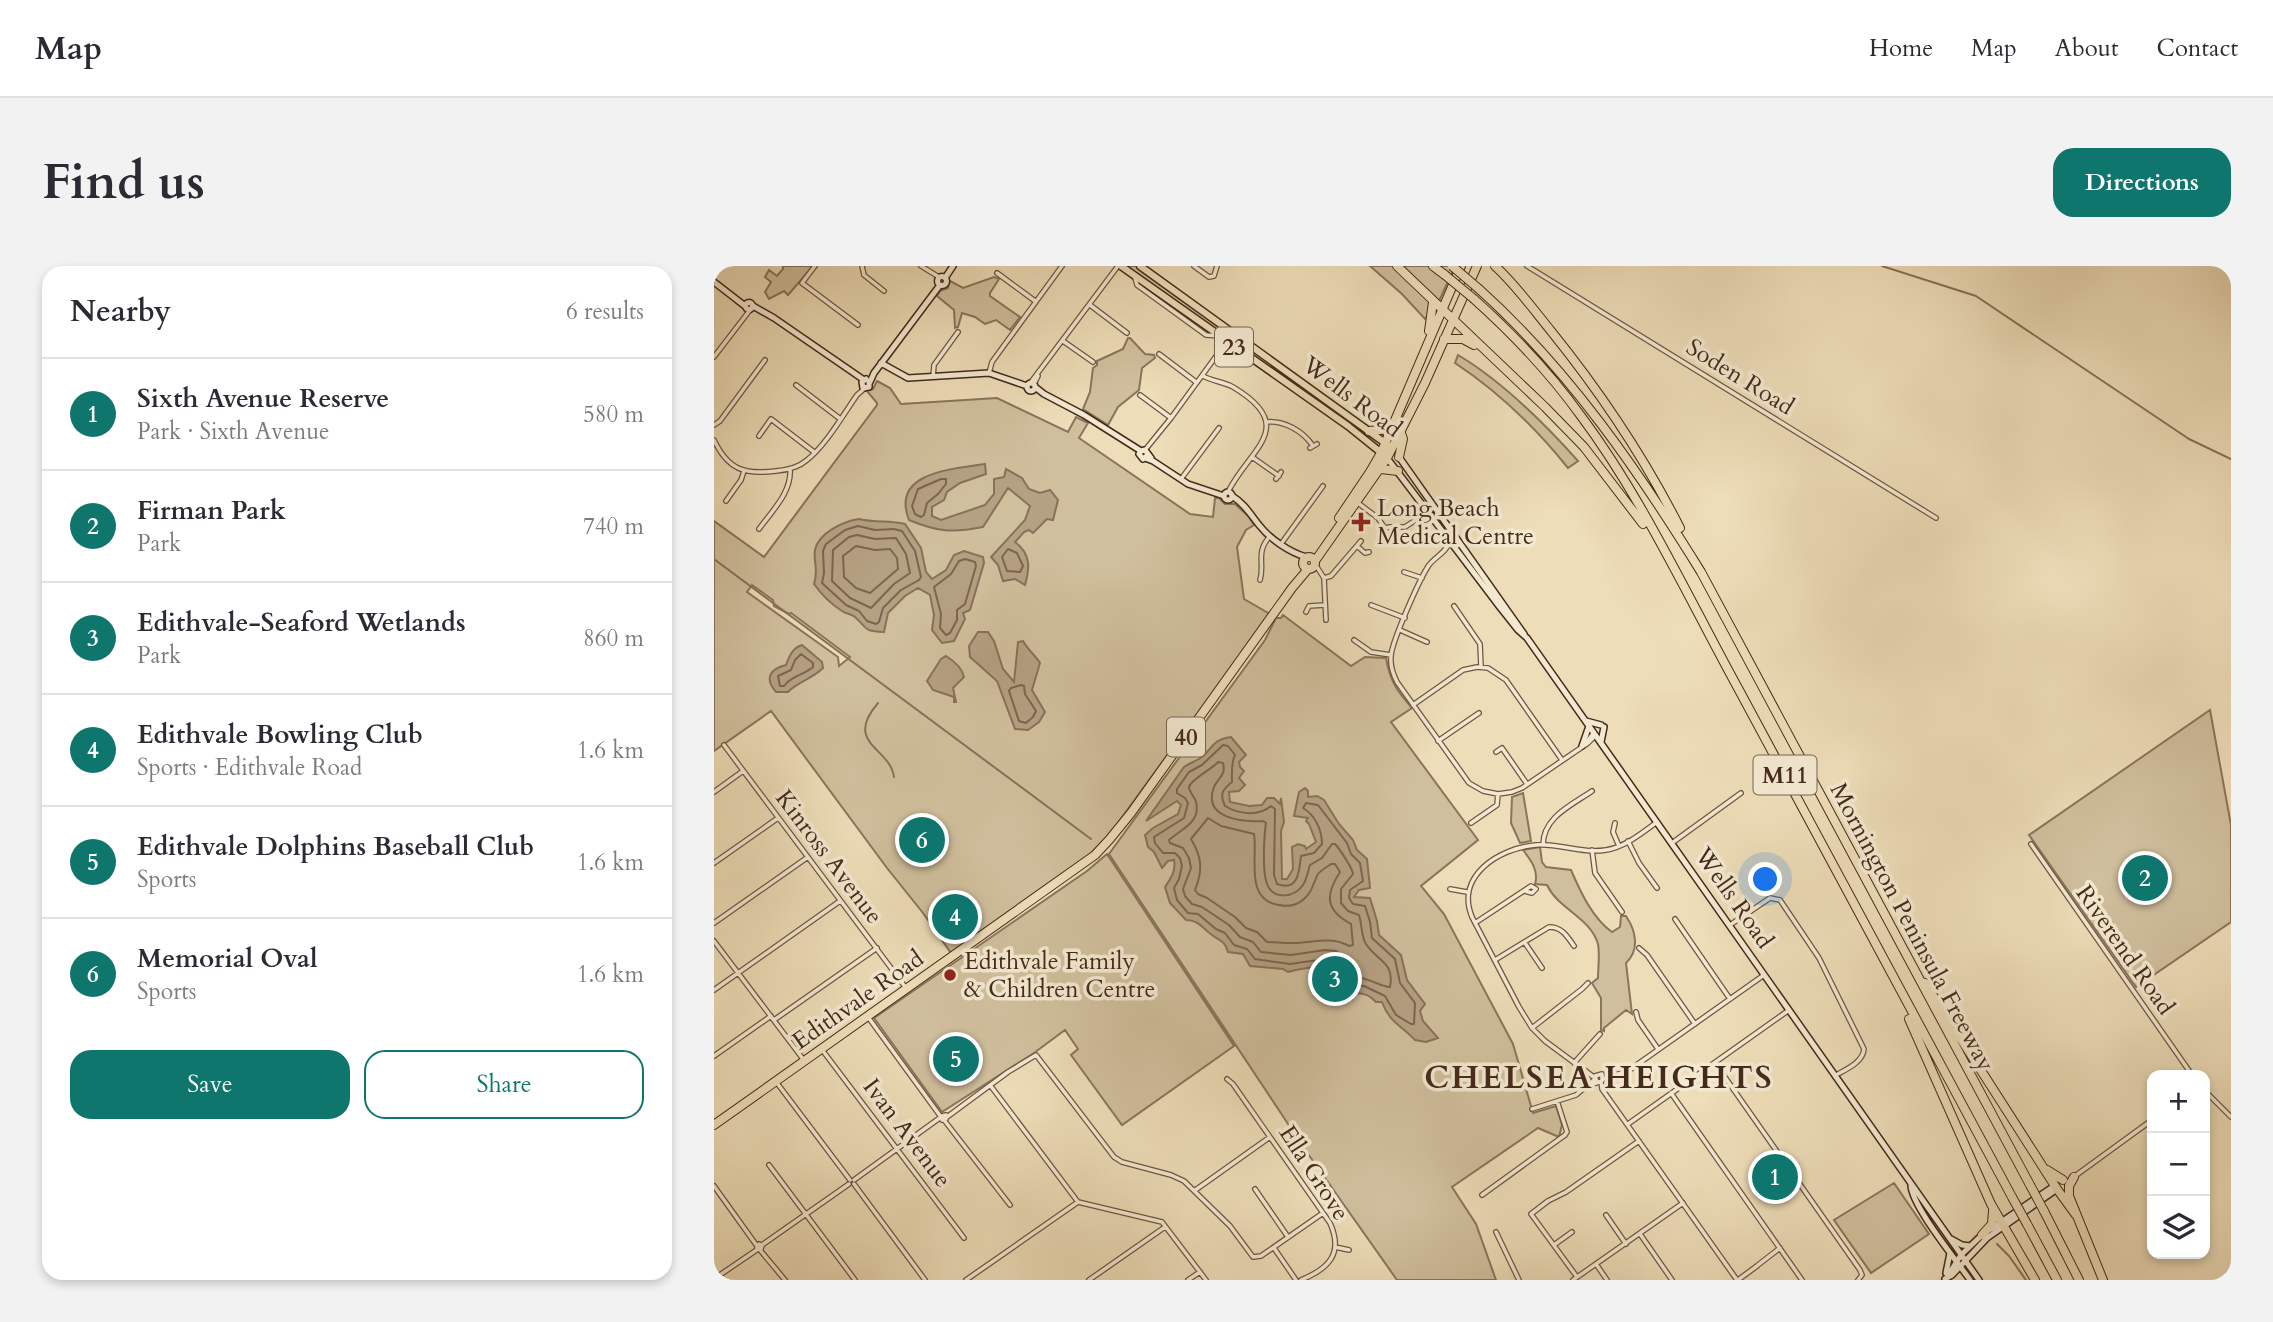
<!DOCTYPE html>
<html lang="en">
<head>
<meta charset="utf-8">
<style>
	:root { --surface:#fff; --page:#f2f2f3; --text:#2b2b33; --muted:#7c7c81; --line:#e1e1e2; --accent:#0f766e }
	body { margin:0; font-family:Cardo,serif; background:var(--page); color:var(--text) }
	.controls { position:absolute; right:21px; bottom:21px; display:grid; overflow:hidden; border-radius:14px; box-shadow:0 4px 10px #0003 }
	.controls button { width:63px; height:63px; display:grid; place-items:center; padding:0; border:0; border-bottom:2px solid var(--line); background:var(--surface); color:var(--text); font:35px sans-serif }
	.you { position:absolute; left:1052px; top:614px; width:24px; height:24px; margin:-18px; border:5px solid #fff; border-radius:50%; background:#1a73e8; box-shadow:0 0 0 10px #1a73e833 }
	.badge { display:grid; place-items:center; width:46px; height:46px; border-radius:50%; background:var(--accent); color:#fff; font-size:23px; font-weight:700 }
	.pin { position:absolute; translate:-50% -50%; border:4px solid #fff; box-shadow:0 2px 7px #0006 }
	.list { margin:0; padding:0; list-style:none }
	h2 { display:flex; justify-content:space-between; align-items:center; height:91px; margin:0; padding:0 28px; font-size:30px }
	h2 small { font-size:23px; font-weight:400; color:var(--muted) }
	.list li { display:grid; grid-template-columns:46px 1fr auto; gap:21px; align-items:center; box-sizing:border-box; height:112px; padding:0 28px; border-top:2px solid var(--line) }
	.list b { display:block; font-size:26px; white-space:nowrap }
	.list p { margin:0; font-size:23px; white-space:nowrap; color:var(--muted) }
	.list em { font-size:23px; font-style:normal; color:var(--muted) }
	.actions { display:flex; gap:14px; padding:21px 28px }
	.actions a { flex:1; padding:16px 0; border:2px solid var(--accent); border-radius:21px; text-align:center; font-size:24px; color:var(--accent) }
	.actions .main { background:var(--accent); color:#fff }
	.icon { flex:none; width:38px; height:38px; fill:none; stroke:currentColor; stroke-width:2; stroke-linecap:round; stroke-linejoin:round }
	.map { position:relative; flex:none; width:1517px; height:1014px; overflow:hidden; border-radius:21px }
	header { display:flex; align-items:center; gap:42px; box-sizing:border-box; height:98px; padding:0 35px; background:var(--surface); border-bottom:2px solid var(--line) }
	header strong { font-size:33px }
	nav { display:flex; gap:38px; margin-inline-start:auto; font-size:24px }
	.intro { display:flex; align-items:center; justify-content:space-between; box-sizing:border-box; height:168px; padding:0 42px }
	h1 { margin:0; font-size:49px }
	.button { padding:18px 32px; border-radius:21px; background:var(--accent); color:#fff; font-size:24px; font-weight:700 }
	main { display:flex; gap:42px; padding:0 42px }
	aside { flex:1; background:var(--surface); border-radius:21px; box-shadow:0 4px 10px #0003 }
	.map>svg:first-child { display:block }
	.green { fill:#d0bf9d; stroke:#8a745c; stroke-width:2; fill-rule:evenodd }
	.water { fill:#b4a082; stroke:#877158; stroke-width:2 }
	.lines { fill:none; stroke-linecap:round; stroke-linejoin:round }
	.shore { stroke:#7c654e; stroke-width:2 }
	.stream { stroke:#877158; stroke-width:2 }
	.street-casing { stroke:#6e5742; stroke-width:6 }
	.secondary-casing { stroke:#442a1a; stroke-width:8 }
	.primary-casing { stroke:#442a1a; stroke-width:9 }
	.highway-casing { stroke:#442a1a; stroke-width:10 }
	.street { stroke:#f3e9d1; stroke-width:3.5 }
	.secondary { stroke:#f3e9d1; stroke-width:5 }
	.primary { stroke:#edddb8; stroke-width:6 }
	.highway { stroke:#edddb8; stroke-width:8 }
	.highway-bridge-casing { stroke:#442a1a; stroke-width:10; stroke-linecap:butt }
	.highway-bridge { stroke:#edddb8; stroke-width:8 }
	.poi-dot { fill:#8f2418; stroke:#f3e9d1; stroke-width:2.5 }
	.labels { text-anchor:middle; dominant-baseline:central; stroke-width:7; stroke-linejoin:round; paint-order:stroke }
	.shield { fill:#f3e9d1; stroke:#786351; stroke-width:2 }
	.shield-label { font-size:23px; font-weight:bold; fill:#442a1a }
	.street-label { font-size:24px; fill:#442a1a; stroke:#f3e9d1 }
	.poi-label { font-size:24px; fill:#442a1a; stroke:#f3e9d1; text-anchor:start }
	.district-label { font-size:32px; font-weight:bold; letter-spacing:2px; fill:#442a1a; stroke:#f3e9d1 }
</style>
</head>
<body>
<header>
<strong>Map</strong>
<nav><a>Home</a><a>Map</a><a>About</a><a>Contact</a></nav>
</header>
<div class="intro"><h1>Find us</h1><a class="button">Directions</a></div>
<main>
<aside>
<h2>Nearby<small>6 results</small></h2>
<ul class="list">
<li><span class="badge">1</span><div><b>Sixth Avenue Reserve</b><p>Park · Sixth Avenue</p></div><em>580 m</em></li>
<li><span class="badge">2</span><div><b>Firman Park</b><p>Park</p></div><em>740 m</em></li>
<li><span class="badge">3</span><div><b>Edithvale-Seaford Wetlands</b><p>Park</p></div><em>860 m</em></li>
<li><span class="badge">4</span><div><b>Edithvale Bowling Club</b><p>Sports · Edithvale Road</p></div><em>1.6 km</em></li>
<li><span class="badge">5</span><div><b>Edithvale Dolphins Baseball Club</b><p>Sports</p></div><em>1.6 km</em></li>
<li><span class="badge">6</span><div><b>Memorial Oval</b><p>Sports</p></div><em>1.6 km</em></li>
</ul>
<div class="actions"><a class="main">Save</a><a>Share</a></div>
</aside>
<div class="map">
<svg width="1517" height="1014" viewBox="0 0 1517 1014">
	<rect width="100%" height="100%" fill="#edddb8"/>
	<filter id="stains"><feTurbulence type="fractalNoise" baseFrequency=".00286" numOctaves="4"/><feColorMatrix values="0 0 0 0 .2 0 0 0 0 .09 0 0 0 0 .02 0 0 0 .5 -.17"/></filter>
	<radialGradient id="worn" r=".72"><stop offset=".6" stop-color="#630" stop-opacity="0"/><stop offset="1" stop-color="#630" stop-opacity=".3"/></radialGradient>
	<path class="green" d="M69 0H99L74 29 70 25 55 33 51 26 57 16 51 11 55 4 63 10 69 3Z
		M411 0H423L512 66 514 70 510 71Z
		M656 0H741L726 33 711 53 688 28Z
		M280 11 285 13 276 27V30L306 51 296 64 282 54 271 58 261 51 248 47 244 61 241 62 240 44 223 30 226 25 234 22 236 15 249 22Z
		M414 72H416L431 88 440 89 441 92 428 102 425 124 404 141 394 159 369 143 376 126 379 102 383 99V95L409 83Z
		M744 89C788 115 830 157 864 195L854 202C821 161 785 126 741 97Z
		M163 115 176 122 187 138 283 132 354 166 362 151 374 157 365 172 476 248 499 251 501 232H505L511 238H521L534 250 540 259 532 264 523 281 530 333 556 348 395 569 369 595 237 687 209 647 173 602 57 445 0 485V255L50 291 163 139V137L153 125 159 123ZM38 319 59 334 60 340 75 348 77 347 136 391 125 400 124 391 33 326Z
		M569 349 637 400 651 391 672 392C676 415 683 425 698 442L677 456 764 574 707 620 730 648 799 778 819 847 842 840 848 859 845 871 824 862 738 921 762 958 782 1014H683L592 885 395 588 551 374 562 352H567Z
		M1496 444 1517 559V656L1422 721 1315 569Z
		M809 527 817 575 806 577 797 557 798 531Z
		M826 581 828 596 832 601 857 604C866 625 879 653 898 666L906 661 907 650H912C922 665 926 684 912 697L918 748 912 744 890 762V765L887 764V732L878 717 884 712C884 702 886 688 884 678 876 651 844 643 833 619L821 618C825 605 817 594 809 584Z
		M393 588 520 780 408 859 357 789 364 783 351 764 320 787 228 846 160 752 373 605Z
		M1059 888 1082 920 1063 933 1040 901Z
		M1180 917 1215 968 1157 1007 1120 954Z"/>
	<path class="water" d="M271 198 272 208 246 217 233 226 230 234 218 241V250L227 254 271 239 280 228V213L290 211 292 203 308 212 315 223 326 227 336 224 344 234 339 254 333 253 319 267 315 264 310 266 301 276C317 288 316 302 311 319L301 313 289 315 284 299 277 291 311 254 316 240 294 222 269 261C238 267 224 266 195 254 176 206 239 203 271 198Z
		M145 253C162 257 175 254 191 258L207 282 212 306 218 313 232 304 240 289 250 285 269 291 270 297 256 344 249 347 251 353 240 375 228 377 218 364 220 349 216 329 204 322 191 330 174 347 170 366C150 365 155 364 142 352 139 348 132 348 128 345 117 338 107 328 100 318 105 302 99 297 101 284 104 267 130 255 145 253Z
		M264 366H274L280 375 289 403 300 416 304 376 309 375C314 384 321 389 326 397L318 424 331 446 325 456 314 464 301 463 283 415 256 391 255 380Z
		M88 379 108 396 109 402C98 413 83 416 74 426H62C50 412 56 403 72 399 75 391 78 382 88 379Z
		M232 390C240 395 248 401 250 411L239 422 242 436H240V431L219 424 213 415 227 393Z
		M517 471 532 489 525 496 526 501 530 505 525 512 531 519 525 525 515 526 516 536 535 540 548 539 553 532H560L566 538 567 532 570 556 567 565 568 613H573L579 603 578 581 584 578 591 580 592 583 602 576 595 558 592 555 594 552 580 550 585 526 591 522 594 525V531L603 530 610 534 625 558 639 574 643 584 653 593 656 622 645 624 640 631 656 632 663 655 665 669 687 689 693 714 711 738 706 745 709 755 724 772 712 776 701 774C688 760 675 756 668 736H662C656 729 650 727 641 727L638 733 628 720 618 700C607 699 585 703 574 706L569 703 536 700 529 688 514 686C511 675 506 675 498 669 488 662 485 654 472 654L456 637 451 621C457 612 462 605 460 594L454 595 448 602 440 586 434 581 431 569 439 562 464 548 467 539 463 535 432 555 470 501C475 497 480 496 485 493 499 484 496 474 517 471Z"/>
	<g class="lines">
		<path class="shore" d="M227 213H232V218L224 228 213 237 210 249 207 251 201 248 198 240 204 223Z
			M144 260 161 264 180 263 188 265 201 285 207 311 205 314 187 324 169 342 165 356 162 358 153 355 145 345 132 339 108 317 110 307 109 285 112 278 131 264Z
			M143 269 161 273 182 272 192 288 196 307 180 318 157 342 136 332 118 315 119 284 135 271Z
			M142 280 161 284 176 283 183 292 184 303 156 327 142 322 130 311 129 290Z
			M294 283 303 287 309 300 306 306 293 305 288 291Z
			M251 293 261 296 262 300 251 338 243 344V354L236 367 232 369 226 362 227 348 220 321 237 308 245 295Z
			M87 388 99 397V401C90 409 77 410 70 420H66L64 410 77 404 81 394Z
			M307 419 310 420 311 428 322 445 319 451 312 457 305 455 295 425 297 422Z
			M509 479 514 480 521 489C517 496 518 507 518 516 509 523 505 528 511 540 524 548 544 551 557 540L561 543 560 609 563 618C585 626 585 605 587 590L600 587 608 578C608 564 601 549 589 542L592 537 604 539 633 577 637 588 646 597 649 615 636 624 635 632 639 638 651 640 656 656 658 672 681 693 686 717 701 737 700 758H697L682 749 671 730 650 720H637L629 704 621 694 611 693 576 698 541 693 533 683 520 679 511 667 502 663 484 648 474 647 463 634 460 622 465 613 468 600 466 592 461 587H449L441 577 440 571 470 552 474 537 471 532 463 527V523L475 506 488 499Z
			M504 496 509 497C512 510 505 510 500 521 488 553 529 556 549 555L552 557C550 571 548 605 553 618 559 634 580 632 589 619 593 613 594 605 596 599L608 592 618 578H621C625 582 639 603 639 608L627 623V637L634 645 645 649C648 658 647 670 652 678 663 695 681 696 676 721 667 721 655 712 642 711L631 692 622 685 611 684 577 689 547 686 539 676 526 671 515 659 488 641 478 638 471 630 469 623 477 602 475 592 469 582 456 577 455 574C467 563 487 557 482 536 481 531 475 526 475 521 476 514 498 503 504 496Z
			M494 552 507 560 540 568C544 591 530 634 565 639 574 641 584 639 591 632 599 625 599 617 604 608 607 604 613 601 617 598H621L626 606C611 629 611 644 637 658L639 679 635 680C615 669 596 678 576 677 568 677 561 676 553 676L543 666 532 662 521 651 493 632 484 628 481 624C489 604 488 591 477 573Z"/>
		<path class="stream" d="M1168 0 1262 30 1475 173 1517 193
			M0 293 377 573
			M164 437C129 478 176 481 180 511
			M1283 978 1295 990 1312 1014"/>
		<g class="street-casing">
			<path id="street" d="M101 0 88 17 144 59
				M148 0 150 9 170 25
				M207 0 225 11
				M480 0 495 11 500 10 503 0
				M813 0 1222 252
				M283 7 321 35
				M421 12 423 19 492 69 506 70
				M376 39 413 67
				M349 75 379 96
				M445 88 482 116
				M0 91 36 44
				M275 107 278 96 348 0
				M489 110C498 115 510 116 519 121 586 161 535 183 514 226
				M219 111 220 99 244 66
				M317 116 404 0
				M320 118 324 110
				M82 119 125 152
				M426 129 457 152
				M552 156C570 154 589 165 599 180
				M0 159 6 155 51 94
				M45 170 57 153 100 186
				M0 174C14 204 31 209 62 205 73 204 84 202 93 194 112 179 129 149 143 129L151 122
				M596 182 603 178
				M431 184 457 152 519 67
				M538 191 565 210
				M467 213 505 162
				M562 213 567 206
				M12 235 27 214 30 205
				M644 237 664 252 670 261
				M45 263C58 245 78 226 76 203
				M667 263 676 261H691L714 246
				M736 275C732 287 722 290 715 299 706 312 678 375 677 390 676 399 679 408 683 416L755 517 769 525 784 528 798 526 808 522 874 477 882 469
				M567 278 609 220
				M643 280 651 287 655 286
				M601 298 610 312 612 354
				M690 306 708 312
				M610 312 617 310 647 275
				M546 314C551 297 541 287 556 270
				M657 339 691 352
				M740 340 766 378 767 401
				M592 346 595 340 611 339
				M686 364 713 376
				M640 374 657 386 677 389
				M699 439 749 404 763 401 774 402 792 414 848 494
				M724 475 765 447
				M872 477 880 466
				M10 479 192 722
				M782 486 788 482 813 518
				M0 526 29 505
				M757 557 783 539 784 528
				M901 557 899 566 905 580
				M914 575 925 597 943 622
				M958 577 1027 527
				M1317 578 1478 809
				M829 579C829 551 858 539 878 525
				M878 584 881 607 908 646
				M0 597 64 552
				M736 623 753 626
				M961 653 1016 733
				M0 657 94 591
				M761 657 817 620 822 623 818 627 811 625
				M1016 659 1056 632 1066 634 1105 692 1150 783C1149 796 1133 803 1122 809
				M0 675 89 793
				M811 677 828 702
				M925 682 933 689 981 758
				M781 694 835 661C848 661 853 670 860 680
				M0 724 126 635
				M922 746 924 754 944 783
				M154 751 227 851
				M60 754 163 682
				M818 762 868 723 874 717
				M109 785 250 972
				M0 790 57 750
				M860 797 886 768
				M1001 797 1146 1004 1148 1009 1144 1014
				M881 812 831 775 818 762 805 741 758 651C741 610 785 582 822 579 845 577 868 588 892 584 911 581 928 567 943 556
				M513 813 519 818 616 957C630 988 614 1003 587 1014
				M889 813 914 805 1050 709
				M887 816 888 823 1023 1014
				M63 817 136 914
				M276 819 364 936 448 956 492 1014
				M876 819 888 815V808L881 810 883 816
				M1491 825 1517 851
				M957 827 1088 1014
				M818 843 862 829 881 813
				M232 849V853L228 854V850Z
				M233 851 294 806 322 789 400 891 408 896 457 909 470 915 516 960 539 991 547 990 609 947
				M230 854 296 939
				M914 858 1075 744
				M55 899 141 1014
				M1361 910 1438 854
				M140 914 227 851
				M140 918 211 1014
				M0 920 43 980
				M541 923 574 971
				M480 925 556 871
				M768 929 851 869 853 866 843 835
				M892 949 912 978
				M782 966 805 1014
				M926 968 958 1014
				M45 978 48 980 47 983 43 982Z
				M48 979 135 918
				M840 979 858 966
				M621 981 635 984
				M560 982 582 1014
				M46 984 71 1014
				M882 998 893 1014
				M1044 999 1066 982
				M863 1011 817 948 834 935 852 926 925 875
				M0 1013 44 983
				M252 1014 364 936
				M375 1014 451 961
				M474 1014 486 1006
				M859 1014 969 937
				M1024 1014 1043 1000"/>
		</g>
		<g class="secondary-casing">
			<path id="secondary" d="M223.5 15a4.5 4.5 0 1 1 9 0a4.5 4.5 0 1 1-9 0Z
				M231 12 239 0
				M0 16 31 40
				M31.5 40a3.5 3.5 0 1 1 7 0a3.5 3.5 0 1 1-7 0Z
				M39 40 60 52 150 114
				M167 97 194 112 275 107 313 120
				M152 113 148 116 149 122 155 121V115
				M156 116 160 107 226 19
				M313 121a4 4 0 1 1 8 0a4 4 0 1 1-8 0Z
				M321 121 330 128 370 149 427 185
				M434 189 429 193 425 188 427 185 431 184 437 192
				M685 191 810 368
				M431 192 439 195 474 218 510 230
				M673 192 785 340 804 364 813 372 1265 1014
				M510 230a4 4 0 1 1 8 0a4 4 0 1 1-8 0Z
				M518 230C530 237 537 249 545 259 556 273 575 286 592 291
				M872 455 887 459
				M887 476 890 461
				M868 480 875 460
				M1197 919C1197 939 1243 995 1256 1014
				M1277 963 1340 920
				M1237 973 1248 979 1256 980
				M1232 1007 1236 987
				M1231 1013 1238 1009 1273 972 1343 923
				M1231 1014 1247 989 1269 968"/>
		</g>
		<g class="primary-casing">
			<path id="primary" d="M407 0 634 160 670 189
				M426 0 674 179"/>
		</g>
		<g class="highway-casing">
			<path id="highway" d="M683 0 831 141 870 181 929 258
				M719 0 731 9
				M781 0C802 19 819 43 837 65 887 127 930 191 966 262
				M765 23C855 104 924 204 987 306L1316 919
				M760 33C799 68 836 107 867 150 929 233 975 333 1025 424 1117 593 1206 763 1298 931
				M715 65 719 36
				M730 73H749L760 79
				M655 165 678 163
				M685 191 689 173 687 167
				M667 203 684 205
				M625 252 656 206 667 187 747 0
				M589 297a6 6 0 1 1 12 0a6 6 0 1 1-12 0Z
				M601 295 673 192 711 117 763 0
				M1211 717 1343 923 1362 949
				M1195 753 1277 938 1321 1014
				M0 859 381 589 395 574 417 547 578 322 594 303
				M1333 904 1349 914
				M1360 911 1355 920V930L1389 1014
				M1330 945 1365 1014
				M1313 958 1343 1014
				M1268 969 1278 958 1279 945"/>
		</g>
		<use href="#street" class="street"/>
		<use href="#secondary" class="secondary"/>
		<use href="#primary" class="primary"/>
		<use href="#highway" class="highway"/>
		<g class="highway-bridge-casing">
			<path id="highway-bridge" d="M738 0 765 23
				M731 9 760 33
				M1316 919 1330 945
				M1298 931 1313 958"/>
		</g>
		<use href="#highway-bridge" class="highway-bridge"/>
	</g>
	<g class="poi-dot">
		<path d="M643.5 245.5h7v7h7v7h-7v7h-7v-7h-7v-7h7z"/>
		<circle cx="236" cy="709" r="7"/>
	</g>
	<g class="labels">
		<g class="shield">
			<rect x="501" y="61.5" width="38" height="39" rx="5"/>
			<rect x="453" y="451.5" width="38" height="39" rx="5"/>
			<rect x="1039.5" y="489.5" width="63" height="39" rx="5"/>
		</g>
		<g class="shield-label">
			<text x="520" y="81">23</text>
			<text x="472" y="471">40</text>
			<text x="1071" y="509">M11</text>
		</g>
		<g class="street-label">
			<text transform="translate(1026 111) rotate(32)">Soden Road</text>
			<text transform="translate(638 131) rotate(37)">Wells Road</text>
			<text transform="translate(115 591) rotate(53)">Kinross Avenue</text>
			<text transform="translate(1020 632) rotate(55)">Wells Road</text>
			<text transform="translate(1198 661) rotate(62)">Mornington Peninsula Freeway</text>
			<text transform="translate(1411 684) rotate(55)">Riverend Road</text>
			<text transform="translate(144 734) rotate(-35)">Edithvale Road</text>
			<text transform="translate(193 867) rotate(53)">Ivan Avenue</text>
			<text transform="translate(600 907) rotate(57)">Ella Grove</text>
		</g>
		<g class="poi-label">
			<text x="663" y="242">Long Beach<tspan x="663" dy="28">Medical Centre</tspan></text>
			<text x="250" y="695">Edithvale Family<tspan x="250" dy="28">&amp; Children Centre</tspan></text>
		</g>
		<g class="district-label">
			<text x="885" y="812">CHELSEA HEIGHTS</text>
		</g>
	</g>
	<rect width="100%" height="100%" filter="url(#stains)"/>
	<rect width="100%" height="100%" fill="url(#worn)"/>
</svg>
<div class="controls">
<button>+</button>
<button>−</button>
<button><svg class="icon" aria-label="layers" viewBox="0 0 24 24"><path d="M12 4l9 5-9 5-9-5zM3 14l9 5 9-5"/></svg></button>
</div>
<div class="you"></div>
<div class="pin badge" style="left:1061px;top:911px">1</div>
<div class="pin badge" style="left:1431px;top:612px">2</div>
<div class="pin badge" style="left:621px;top:713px">3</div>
<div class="pin badge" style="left:241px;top:651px">4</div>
<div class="pin badge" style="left:242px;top:793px">5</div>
<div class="pin badge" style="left:208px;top:574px">6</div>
</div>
</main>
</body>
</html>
